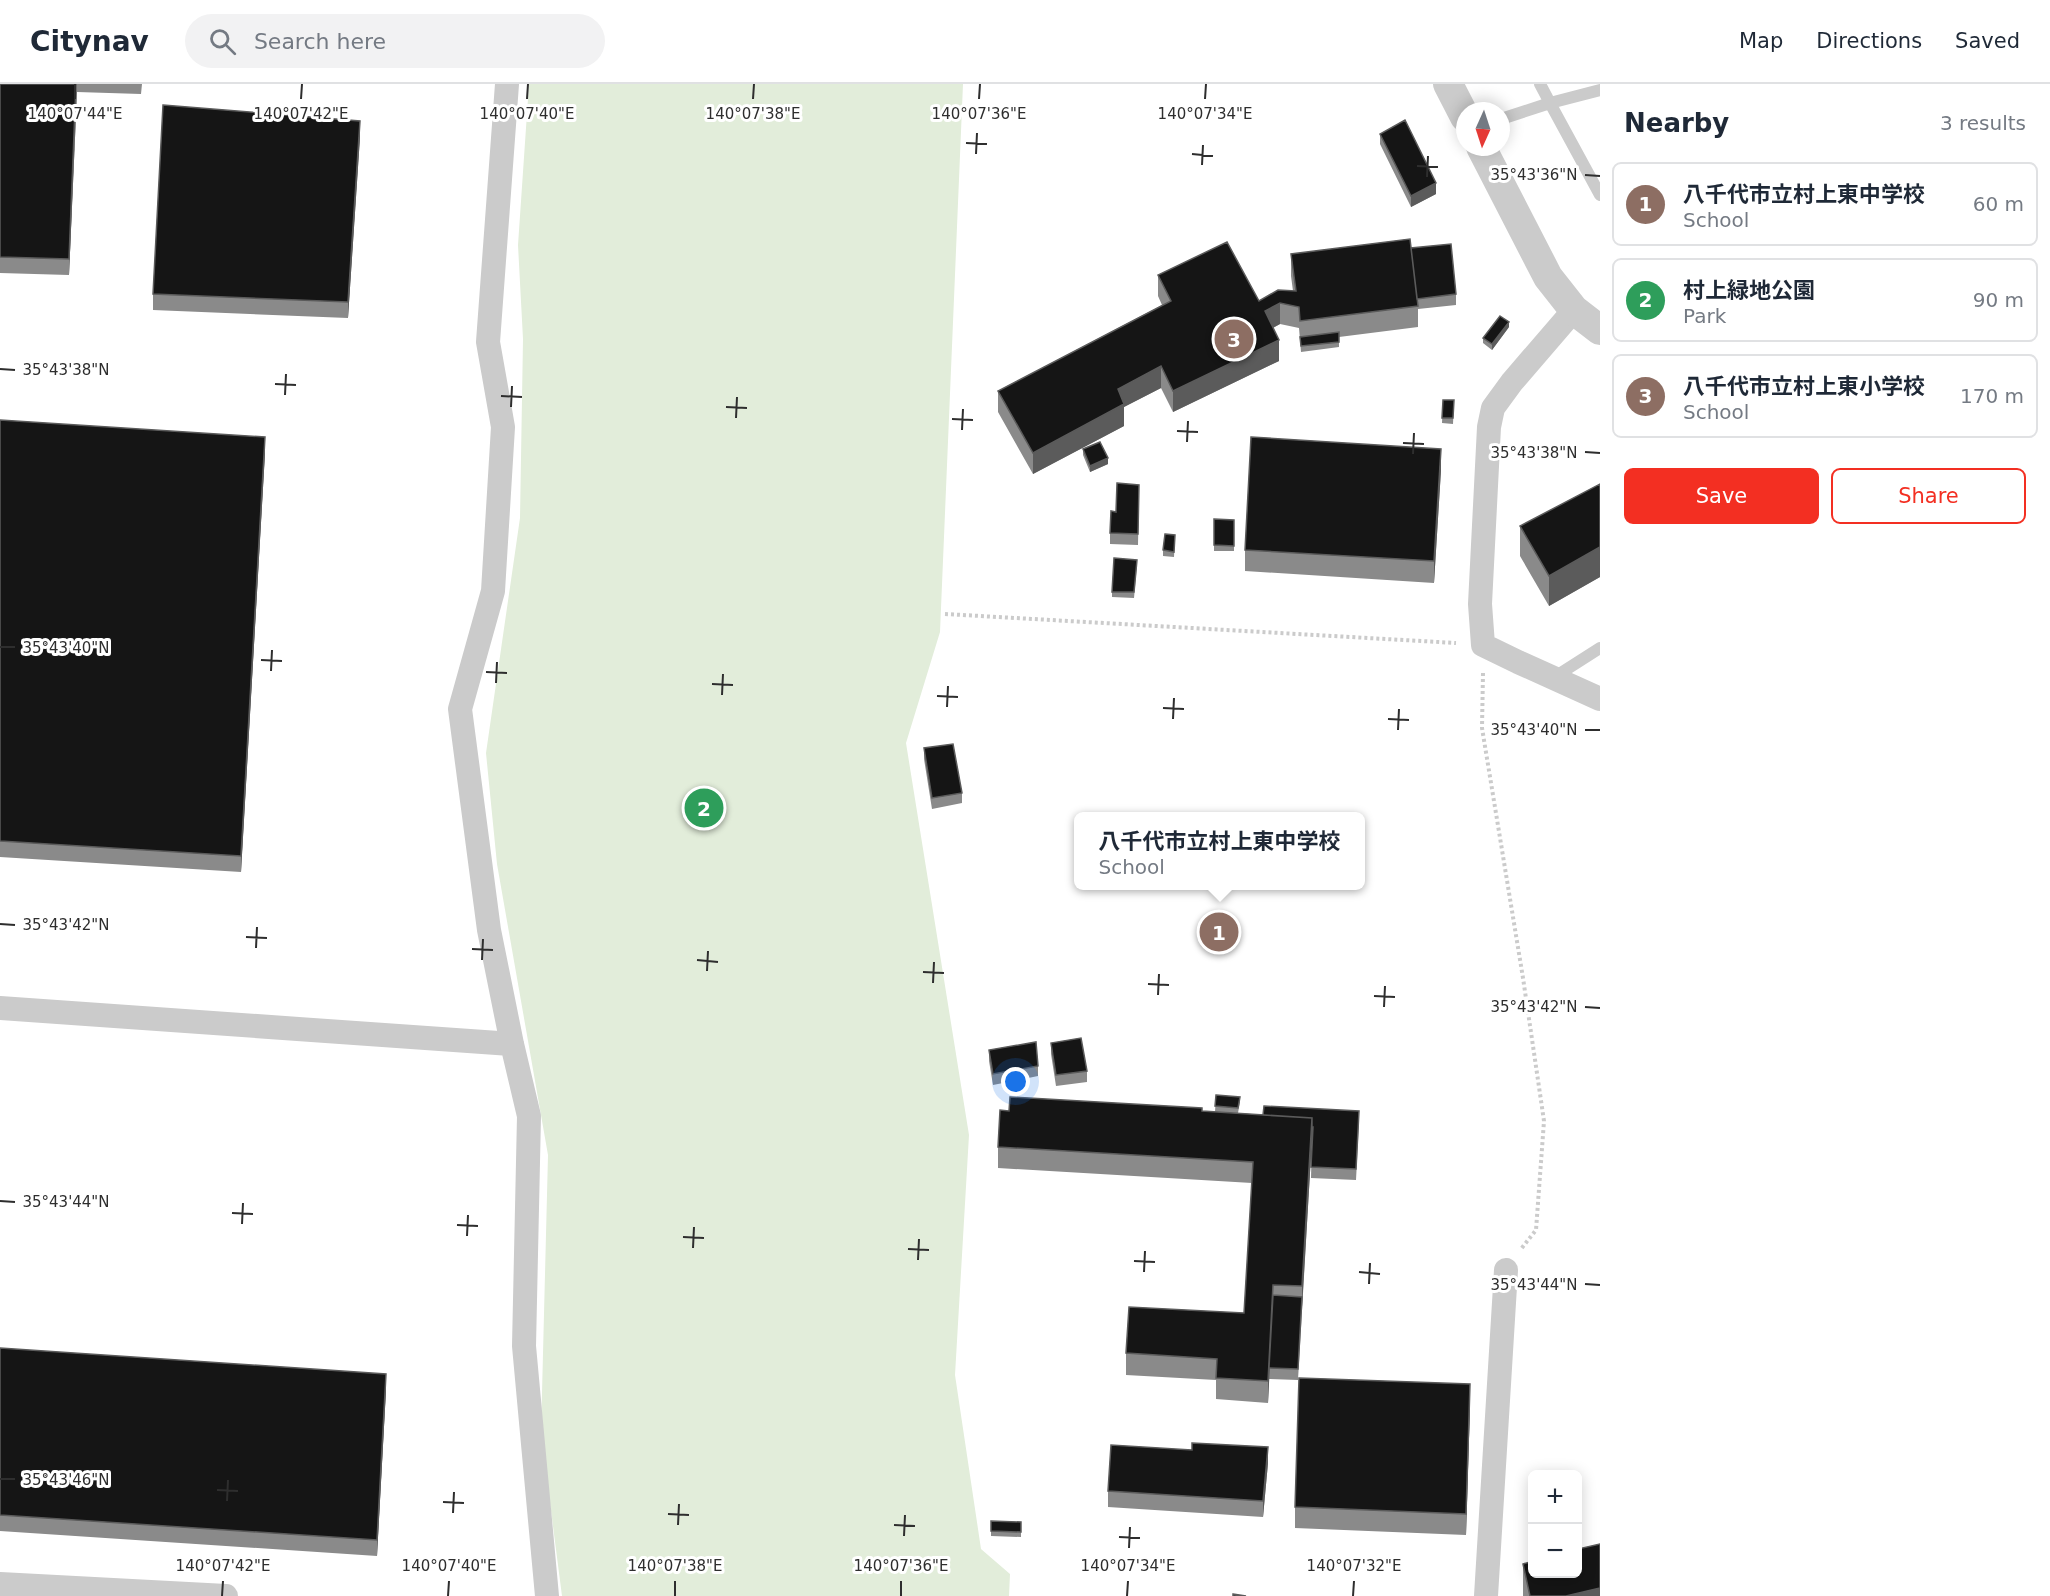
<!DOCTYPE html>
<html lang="en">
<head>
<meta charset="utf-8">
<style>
	:root { --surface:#fff; --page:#f2f2f3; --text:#1f2937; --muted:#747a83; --line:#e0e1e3; --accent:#f32f22 }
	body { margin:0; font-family:"DejaVu Sans","Noto Sans JP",sans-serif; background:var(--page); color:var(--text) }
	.controls { position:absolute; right:18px; bottom:18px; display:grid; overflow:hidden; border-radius:9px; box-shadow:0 3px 15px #0003 }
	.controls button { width:54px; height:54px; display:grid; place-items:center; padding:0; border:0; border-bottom:2px solid var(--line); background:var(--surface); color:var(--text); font:30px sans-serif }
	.compass { position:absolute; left:1456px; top:18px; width:54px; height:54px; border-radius:50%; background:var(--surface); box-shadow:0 3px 15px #0003; rotate:183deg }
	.you { position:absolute; left:1016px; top:998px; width:21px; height:21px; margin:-15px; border:4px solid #fff; border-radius:50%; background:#1a73e8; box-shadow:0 0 0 9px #1a73e833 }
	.badge { display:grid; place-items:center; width:39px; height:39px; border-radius:50%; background:var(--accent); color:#fff; font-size:20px; font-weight:700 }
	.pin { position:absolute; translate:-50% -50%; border:3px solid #fff; box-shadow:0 2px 6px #0006 }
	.popup { position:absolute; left:1074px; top:728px; width:291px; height:78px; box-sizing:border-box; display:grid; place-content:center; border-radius:9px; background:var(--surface); filter:drop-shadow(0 2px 4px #0005); font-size:20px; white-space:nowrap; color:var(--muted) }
	.popup b { font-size:22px; color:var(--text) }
	.popup::after { content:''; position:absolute; left:50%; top:100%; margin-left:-12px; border:12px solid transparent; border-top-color:var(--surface) }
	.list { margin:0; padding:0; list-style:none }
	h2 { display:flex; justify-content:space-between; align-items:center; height:78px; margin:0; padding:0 24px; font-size:26px }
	h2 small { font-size:20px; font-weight:400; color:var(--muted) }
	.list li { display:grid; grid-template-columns:39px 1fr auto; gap:18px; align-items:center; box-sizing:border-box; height:84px; margin:0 12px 12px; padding:0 12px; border:2px solid var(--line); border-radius:9px }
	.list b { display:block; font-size:22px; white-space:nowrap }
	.list p { margin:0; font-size:20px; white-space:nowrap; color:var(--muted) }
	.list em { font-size:20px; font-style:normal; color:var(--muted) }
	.actions { display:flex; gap:12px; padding:18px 24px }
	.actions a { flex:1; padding:14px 0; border:2px solid var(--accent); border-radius:9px; text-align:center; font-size:21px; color:var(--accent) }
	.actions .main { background:var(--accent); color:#fff }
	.icon { flex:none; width:33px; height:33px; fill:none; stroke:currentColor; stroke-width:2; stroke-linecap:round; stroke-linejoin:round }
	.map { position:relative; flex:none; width:1600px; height:1512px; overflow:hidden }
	header { display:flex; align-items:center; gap:36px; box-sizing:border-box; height:84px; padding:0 30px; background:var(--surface); border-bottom:2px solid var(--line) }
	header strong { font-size:28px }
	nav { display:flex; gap:33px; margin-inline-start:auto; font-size:21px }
	.search { width:420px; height:54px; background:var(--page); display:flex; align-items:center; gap:15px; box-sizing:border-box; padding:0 21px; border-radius:33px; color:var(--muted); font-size:22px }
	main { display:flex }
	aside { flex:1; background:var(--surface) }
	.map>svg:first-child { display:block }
	.green { fill:#e2edda }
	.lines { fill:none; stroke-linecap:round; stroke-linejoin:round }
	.path { stroke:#cbcbcb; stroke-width:4; stroke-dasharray:3 3; stroke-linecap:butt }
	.service { stroke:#cbcbcb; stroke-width:12 }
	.minor { stroke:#cbcbcb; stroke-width:24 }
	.tertiary { stroke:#cbcbcb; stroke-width:30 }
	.wall { fill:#8a8a8a }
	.shaded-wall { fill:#5b5b5b }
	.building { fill:#151515; stroke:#5b5b5b; stroke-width:1.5 }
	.ticks { fill:none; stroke:#2e2e2e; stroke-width:2 }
	.ticks-label { font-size:15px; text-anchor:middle; fill:#2e2e2e; stroke:#fff; stroke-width:6; stroke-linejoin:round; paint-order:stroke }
</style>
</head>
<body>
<header>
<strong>Citynav</strong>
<div class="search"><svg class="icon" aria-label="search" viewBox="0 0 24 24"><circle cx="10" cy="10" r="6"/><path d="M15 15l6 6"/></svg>Search here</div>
<nav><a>Map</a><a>Directions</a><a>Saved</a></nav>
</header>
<main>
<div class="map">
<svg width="1600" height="1512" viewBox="0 0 1600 1512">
	<rect width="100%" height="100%" fill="#fff"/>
	<path class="green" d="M529 0H963L940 548 906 659 969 1051 955 1291 981 1465 1010 1490 1009 1512H562L541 1349 548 1071 497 780 486 669 520 434 523 255 518 161Z"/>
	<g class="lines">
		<path class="path" d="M945 530 1456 559
			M1483 589 1482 644 1523 894 1544 1037 1536 1146 1521 1165"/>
		<path class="service" d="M1540 0 1550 19 1600 6
			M1501 35 1550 19 1600 111
			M1553 594 1600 564"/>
		<path class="minor" d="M507 0 488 258 503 343 493 507 460 625 489 846 512 960 529 1032 524 1262 547 1512
			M1574 226 1512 298 1493 324 1489 343 1480 520 1483 561 1518 578 1600 615
			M0 924 512 960
			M0 1500 226 1512
			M1486 1512 1506 1186"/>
		<path class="tertiary" d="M1448 0 1465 33
			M1481 63 1548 193 1574 226 1600 246"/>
	</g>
	<path class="wall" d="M0 0H142L141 10 77 8 69 191 0 189Z
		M1380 50 1436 110 1411 123 1380 60Z
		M360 53 348 234 153 226V210Z
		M1411 164 1456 210V221L1418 225V243L1339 253V263L1301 268 1299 244 1280 240 1273 244 1279 277 1173 328 1161 304 1124 323V342L1033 390 998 328V307L1162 221 1158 212V191L1259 217 1293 207 1291 192V170Z
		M1509 243 1492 266 1483 259V254Z
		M1443 316H1454L1453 340 1442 339Z
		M0 336 265 369 241 788 0 773Z
		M1083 365 1108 380 1090 388 1083 371Z
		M1441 386 1434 499 1245 487V466Z
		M1600 400V493L1549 522 1520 472V442Z
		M1139 412 1138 461 1110 460V449L1116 428Z
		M1214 435 1234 436V467H1214Z
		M1175 451 1174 473 1163 472V466Z
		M1137 481 1134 514 1112 513V508Z
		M924 664 962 709V719L932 725 924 675Z
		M1051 959 1087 987V998L1056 1002 1051 970Z
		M989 966 1038 982V992L993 1001 989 977Z
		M1216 1011 1240 1018 1238 1029 1359 1038 1356 1096 1311 1094 1312 1054 1298 1296 1269 1295 1268 1319 1216 1315V1296L1126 1291V1269L1244 1229 1252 1099 998 1084V1063L1202 1027 1215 1028Z
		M0 1264 386 1306 377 1472 0 1447Z
		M1470 1322 1466 1451 1295 1444V1423Z
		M1192 1366 1268 1379 1263 1433 1108 1423V1407Z
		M991 1437 1021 1438V1453L991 1452Z
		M1523 1480 1600 1512H1523Z"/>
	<path class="shaded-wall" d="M77 0V8L69 191V175Z
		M360 37V53L348 234V218Z
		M1436 99V110L1411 123V112Z
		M1280 219V240L1265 248V227Z
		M1509 238V243L1492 266V260Z
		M1279 256V277L1173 328V307Z
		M1161 282V304L1124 323V342L1033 390V369L1118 305Z
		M265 353V369L241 788V772Z
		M1441 365V386L1434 499V477Z
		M1108 374V380L1090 388V382Z
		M1600 463V493L1549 522V492Z
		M1312 1034V1055L1302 1223V1202Z
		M1273 1201V1222L1268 1319V1297Z
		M386 1290V1306L377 1472V1456Z
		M1470 1300V1322L1466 1451V1430Z
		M1268 1363V1379L1263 1433V1417Z
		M1600 1504V1512H1566Z"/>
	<path class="building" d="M0 0H76L69 175 0 173Z
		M163 21 360 37 348 218 153 210Z
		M1405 36 1436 99 1411 112 1380 50Z
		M1410 155 1418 222 1300 237 1299 223 1280 219 1265 227 1279 256 1173 307 1161 282 1118 305 1124 320 1033 369 998 307 1171 217 1158 191 1227 158 1259 217 1278 206 1296 207 1291 170Z
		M1451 160 1456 210 1417 215 1411 164Z
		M1500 232 1509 238 1492 260 1483 254Z
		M1339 248V258L1301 262 1300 253Z
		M1443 316H1454L1453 334H1442Z
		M0 336 265 353 241 772 0 757Z
		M1251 353 1441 365 1434 477 1245 466Z
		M1100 358 1108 374 1090 382 1083 365Z
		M1117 399 1139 401 1138 450 1110 449 1111 427 1116 428Z
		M1600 400V463L1549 492 1520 442Z
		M1214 435 1234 436V462L1214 461Z
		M1165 450 1175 451 1174 468 1163 466Z
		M1114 474 1137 476 1134 508H1112Z
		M953 660 962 709 932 714 924 664Z
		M1081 954 1087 987 1056 991 1051 959Z
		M1036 958 1038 982 993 990 989 966Z
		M1216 1011 1240 1013 1238 1024 1215 1022Z
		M1010 1013 1202 1024V1027L1312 1034 1302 1202 1273 1201 1268 1297 1216 1294 1217 1275 1126 1269 1129 1223 1244 1229 1253 1078 998 1063 1000 1026 1009 1027Z
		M1264 1022 1359 1027 1356 1085 1311 1083 1313 1043H1312V1034L1263 1031Z
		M1273 1211 1302 1213 1298 1285 1269 1284Z
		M0 1264 386 1290 377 1456 0 1431Z
		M1299 1294 1470 1300 1466 1430 1295 1423Z
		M1192 1359 1268 1363 1263 1417 1108 1407 1111 1361 1192 1366Z
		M991 1437 1021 1438V1448L991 1447Z
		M1600 1460V1504L1566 1512H1530L1523 1480 1533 1477V1490H1578V1465Z
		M1233 1510 1246 1512H1233Z"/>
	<path class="ticks" d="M75 15V0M301 15 302 0M527 15 528 0M753 15 754 0M979 15 980 0M1205 15 1206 0M966 59 987 60M976 70 977 49M1192 70 1213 72M1202 81 1203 61M1417 82 1438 83M1585 91 1600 92M1427 93 1428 72M0 285 15 286M275 300 296 301M285 311 286 290M501 312 522 313M511 323 512 302M726 323 747 324M736 334 737 313M952 335 973 336M962 346 963 325M1177 347 1198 348M1187 358 1188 337M1403 359 1424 360M1585 368 1600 369M1413 370 1414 349M0 563H15M261 576 282 577M271 587 272 566M486 588 507 589M496 599 497 578M712 600 733 601M722 611 723 590M937 612 958 613M947 623 948 602M1163 624 1184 625M1173 635 1174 614M1388 635 1409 636M1398 646 1399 625M1585 646H1600M0 840 15 841M246 853 267 854M256 864 257 843M472 865 493 866M482 876 483 855M697 876 718 878M707 887 708 867M923 888 944 889M933 899 934 878M1148 900 1169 901M1158 911 1159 890M1374 912 1395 913M1384 923 1385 902M1585 923 1600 924M0 1117 15 1118M232 1129 253 1130M242 1140 243 1119M457 1141 478 1142M467 1152 468 1131M683 1153 704 1154M693 1164 694 1143M908 1165 929 1166M918 1176 919 1155M1134 1177 1155 1178M1144 1188 1145 1167M1359 1188 1380 1190M1369 1200 1370 1179M1585 1200 1600 1201M0 1395H15M217 1406 238 1407M227 1417 228 1396M443 1418 464 1419M453 1429 454 1408M668 1430 689 1431M678 1441 679 1420M894 1441 915 1442M904 1452 905 1431M1119 1453 1140 1454M1129 1464 1130 1443M222 1512 223 1497M448 1512 449 1497M675 1512V1497M901 1512V1497M1127 1512 1128 1497M1353 1512 1354 1497"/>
	<g class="ticks-label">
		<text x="301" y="35">140°07'42"E</text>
		<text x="527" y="35">140°07'40"E</text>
		<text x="753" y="35">140°07'38"E</text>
		<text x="979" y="35">140°07'36"E</text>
		<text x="1205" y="35">140°07'34"E</text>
		<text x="75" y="35">140°07'44"E</text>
		<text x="1534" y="96">35°43'36"N</text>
		<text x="66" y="291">35°43'38"N</text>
		<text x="1534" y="374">35°43'38"N</text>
		<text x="66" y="569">35°43'40"N</text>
		<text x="1534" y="651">35°43'40"N</text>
		<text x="66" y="846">35°43'42"N</text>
		<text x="1534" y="928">35°43'42"N</text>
		<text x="66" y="1123">35°43'44"N</text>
		<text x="1534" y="1206">35°43'44"N</text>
		<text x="66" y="1401">35°43'46"N</text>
		<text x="223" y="1487">140°07'42"E</text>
		<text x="449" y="1487">140°07'40"E</text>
		<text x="675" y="1487">140°07'38"E</text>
		<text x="901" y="1487">140°07'36"E</text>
		<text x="1128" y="1487">140°07'34"E</text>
		<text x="1354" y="1487">140°07'32"E</text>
	</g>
</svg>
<div class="controls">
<button>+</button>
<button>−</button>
</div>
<svg class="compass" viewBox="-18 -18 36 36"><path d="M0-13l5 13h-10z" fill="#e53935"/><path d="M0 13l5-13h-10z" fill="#747a83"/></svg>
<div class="you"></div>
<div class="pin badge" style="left:1219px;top:848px;background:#8d6e63">1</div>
<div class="popup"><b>八千代市立村上東中学校</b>School</div>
<div class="pin badge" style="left:704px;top:724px;background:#2e9e5b">2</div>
<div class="pin badge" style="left:1234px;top:255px;background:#8d6e63">3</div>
</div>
<aside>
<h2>Nearby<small>3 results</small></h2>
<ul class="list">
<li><span class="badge" style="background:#8d6e63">1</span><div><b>八千代市立村上東中学校</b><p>School</p></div><em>60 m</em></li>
<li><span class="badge" style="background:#2e9e5b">2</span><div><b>村上緑地公園</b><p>Park</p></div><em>90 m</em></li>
<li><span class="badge" style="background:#8d6e63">3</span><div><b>八千代市立村上東小学校</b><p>School</p></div><em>170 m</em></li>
</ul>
<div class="actions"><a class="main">Save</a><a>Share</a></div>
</aside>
</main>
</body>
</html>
